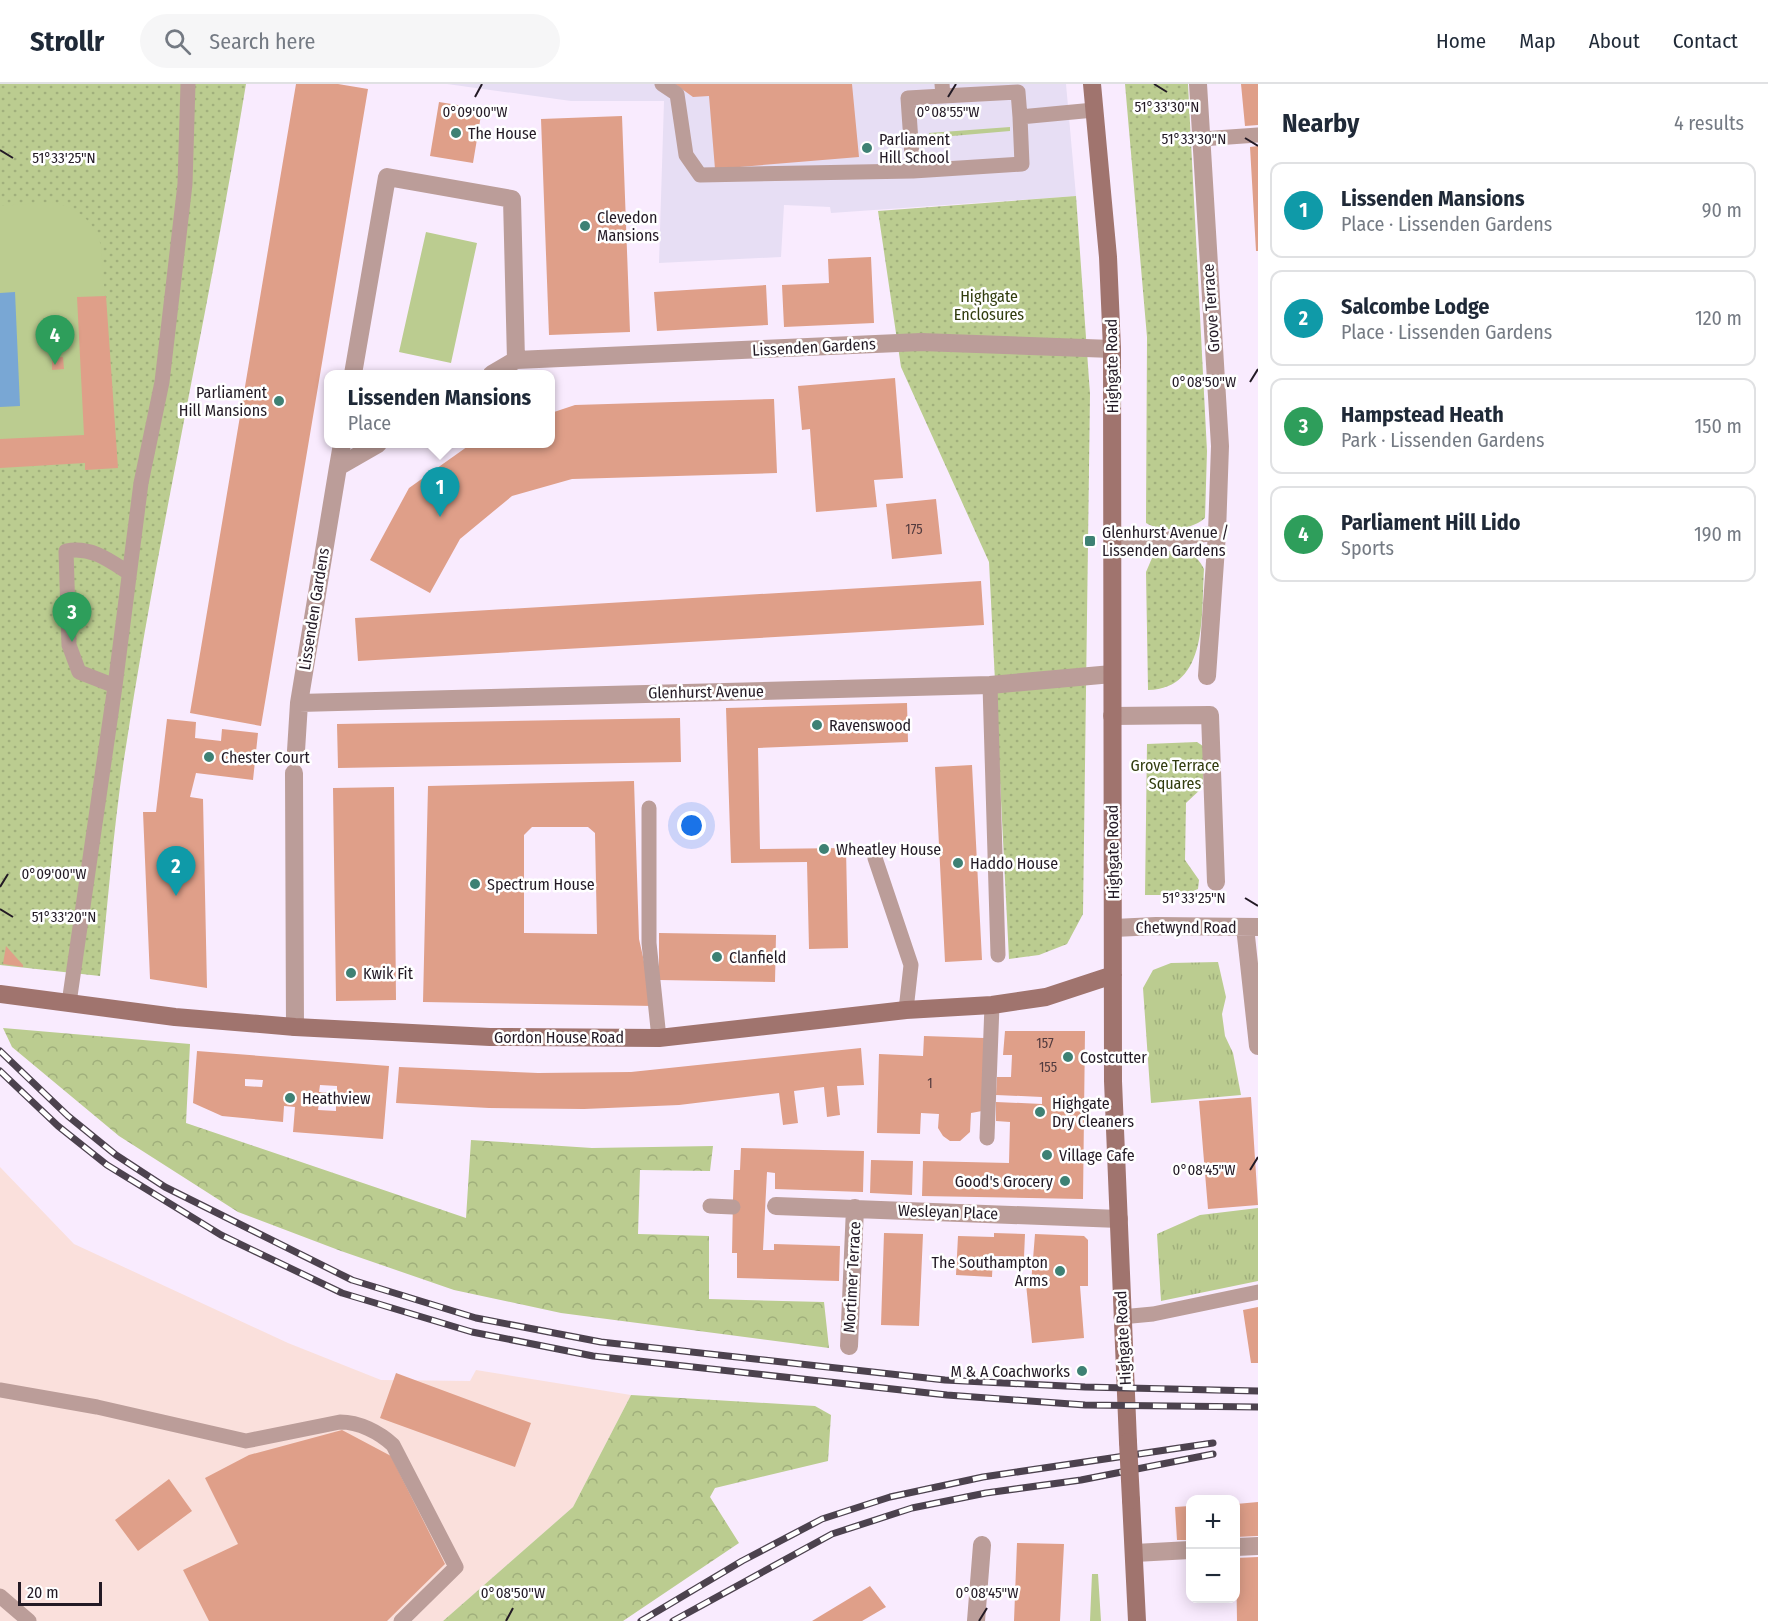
<!DOCTYPE html>
<html lang="en">
<head>
<meta charset="utf-8">
<style>
	:root { --surface:#fff; --page:#f6f6f7; --text:#1f2937; --muted:#747a83; --line:#e0e1e3; --accent:#2563eb }
	body { margin:0; font-family:"Fira Sans Condensed",sans-serif; background:var(--page); color:var(--text) }
	.controls { position:absolute; right:18px; bottom:18px; display:grid; overflow:hidden; border-radius:12px; box-shadow:0 3px 15px #0003 }
	.controls button { width:54px; height:54px; display:grid; place-items:center; padding:0; border:0; border-bottom:2px solid var(--line); background:var(--surface); color:var(--text); font:30px sans-serif }
	.scale { position:absolute; left:18px; bottom:15px; width:84px; box-sizing:border-box; padding-left:6px; border:3px solid #231a25; border-top:0; font-size:16px; line-height:21px; white-space:nowrap; color:#231a25; -webkit-text-stroke:4px #fff; paint-order:stroke }
	.you { position:absolute; left:692px; top:742px; width:21px; height:21px; margin:-15px; border:4px solid #fff; border-radius:50%; background:#1a73e8; box-shadow:0 0 0 9px #1a73e833 }
	.badge { display:grid; place-items:center; width:39px; height:39px; border-radius:50%; background:var(--accent); color:#fff; font-size:20px; font-weight:700 }
	.pin { position:absolute; translate:-50% -50px; filter:drop-shadow(0 2px 3px #0008) }
	.pin::after { content:''; position:absolute; top:32px; width:21px; height:18px; background:inherit; clip-path:polygon(0 0,100% 0,50% 100%) }
	.popup { position:absolute; left:324px; top:286px; width:231px; height:78px; box-sizing:border-box; display:grid; place-content:center; border-radius:12px; background:var(--surface); filter:drop-shadow(0 2px 4px #0005); font-size:20px; white-space:nowrap; color:var(--muted) }
	.popup b { font-size:22px; color:var(--text) }
	.popup::after { content:''; position:absolute; left:50%; top:100%; margin-left:-12px; border:12px solid transparent; border-top-color:var(--surface) }
	.list { margin:0; padding:0; list-style:none }
	h2 { display:flex; justify-content:space-between; align-items:center; height:78px; margin:0; padding:0 24px; font-size:26px }
	h2 small { font-size:20px; font-weight:400; color:var(--muted) }
	.list li { display:grid; grid-template-columns:39px 1fr auto; gap:18px; align-items:center; box-sizing:border-box; height:96px; margin:0 12px 12px; padding:0 12px; border:2px solid var(--line); border-radius:12px }
	.list b { display:block; font-size:22px; white-space:nowrap }
	.list p { margin:0; font-size:20px; white-space:nowrap; color:var(--muted) }
	.list em { font-size:20px; font-style:normal; color:var(--muted) }
	.icon { flex:none; width:33px; height:33px; fill:none; stroke:currentColor; stroke-width:2; stroke-linecap:round; stroke-linejoin:round }
	.map { position:relative; flex:none; width:1258px; height:1537px; overflow:hidden }
	header { display:flex; align-items:center; gap:36px; box-sizing:border-box; height:84px; padding:0 30px; background:var(--surface); border-bottom:2px solid var(--line) }
	header strong { font-size:28px }
	nav { display:flex; gap:33px; margin-inline-start:auto; font-size:21px }
	.search { width:420px; height:54px; background:var(--page); display:flex; align-items:center; gap:15px; box-sizing:border-box; padding:0 21px; border-radius:33px; color:var(--muted); font-size:22px }
	main { display:flex }
	aside { flex:1; background:var(--surface) }
	.map>svg:first-child { display:block }
	.industrial { fill:#fae0dc }
	.education { fill:#e7def4 }
	.grass { fill:url(#grass-tufts) }
	.forest { fill:url(#forest-crowns) }
	.park { fill:url(#park-dots) }
	.garden { fill:#bbcc90 }
	.water { fill:#79a7d4 }
	.building { fill:#df9f89; fill-rule:evenodd }
	.lines { fill:none; stroke-linecap:round; stroke-linejoin:round }
	.lane { stroke:#bb9d99; stroke-width:15 }
	.street { stroke:#bb9d99; stroke-width:18 }
	.secondary { stroke:#a0746e; stroke-width:18 }
	.rail-casing { stroke:#4c424e; stroke-width:7 }
	.rail { stroke:#fff; stroke-width:4.5; stroke-dasharray:14; stroke-linecap:butt }
	.secondary-bridge { stroke:#a0746e; stroke-width:18 }
	.ticks { fill:none; stroke:#231a25; stroke-width:2 }
	.poi-dot { fill:#3e8174; stroke:#fff; stroke-width:2 }
	.labels { text-anchor:middle; dominant-baseline:central; stroke-width:5; stroke-linejoin:round; paint-order:stroke }
	.number-label { font-size:14px; fill:#523b3e }
	.poi-label { font-size:16px; fill:#231a25; stroke:#fff; text-anchor:start }
	.park-label { font-size:16px; fill:#313c0e; stroke:#fff }
	.street-label { font-size:16px; fill:#231a25; stroke:#fff }
	.ticks-label { font-size:15px; text-anchor:middle; fill:#231a25; stroke:#fff; stroke-width:5; stroke-linejoin:round; paint-order:stroke }
</style>
</head>
<body>
<header>
<strong>Strollr</strong>
<div class="search"><svg class="icon" aria-label="search" viewBox="0 0 24 24"><circle cx="10" cy="10" r="6"/><path d="M15 15l6 6"/></svg>Search here</div>
<nav><a>Home</a><a>Map</a><a>About</a><a>Contact</a></nav>
</header>
<main>
<div class="map">
<svg width="1258" height="1537" viewBox="0 0 1258 1537">
	<defs>
		<pattern id="grass-tufts" width="24" height="20" patternUnits="userSpaceOnUse" patternTransform="scale(1.5)"><rect width="24" height="20" fill="#bbcc90"/><path d="M3 7l-1-3M5 7V3M7 7l1-3M15 17l-1-3M17 17v-4M19 17l1-3" fill="none" stroke="#a0af7c"/></pattern>
		<pattern id="forest-crowns" width="20" height="18" patternUnits="userSpaceOnUse" patternTransform="scale(1.5)"><rect width="20" height="18" fill="#bbcc90"/><path d="M2 6a3 3 0 1 1 6 0M12 15a3 3 0 1 1 6 0" fill="none" stroke="#a0af7c"/></pattern>
		<pattern id="park-dots" width="8" height="8" patternUnits="userSpaceOnUse" patternTransform="scale(1.5)"><rect width="8" height="8" fill="#bbcc90"/><path d="M2 2h.1M6 6h.1" fill="none" stroke="#a0af7c" stroke-width="1.8" stroke-linecap="round"/></pattern>
	</defs>
	<rect width="100%" height="100%" fill="#f9ebfe"/>
	<path class="industrial" d="M0 1083 74 1160 288 1259 381 1296 470 1297 476 1286 631 1311 573 1423 443 1537H0Z"/>
	<path class="education" d="M447 0H1066L1076 112 831 129 830 123 784 121 781 173 659 179 664 17H571Z"/>
	<path class="grass" d="M1010 43V47L929 54V49Z
		M1218 878 1226 913 1222 930 1225 952 1233 969 1241 1011 1151 1019 1143 904 1153 886 1171 879Z
		M1258 1124V1197L1161 1217 1157 1150 1200 1131Z"/>
	<path class="forest" d="M3 944 190 960 186 1039 466 1134 471 1056 592 1064 713 1062 710 1087 640 1086 638 1150 709 1152V1215L824 1218 829 1264 561 1229 454 1206 341 1167 238 1128 119 1052 12 963Z
		M631 1311 815 1322 831 1331 828 1377 715 1404 710 1413 739 1459 623 1537H443L573 1423Z"/>
	<path class="park" d="M0 0H246C209 226 158 449 124 675 113 747 108 820 100 892L0 881Z
		M1125 0H1188L1207 367 1205 434C1190 447 1163 449 1146 439L1147 253Z
		M1076 112 1090 310 1083 830 1067 860 1039 871 1009 875 989 478 901 283 878 127Z
		M1163 467C1182 467 1195 466 1204 485 1201 529 1209 605 1148 606L1146 488 1152 474Z
		M1197 658 1203 662V703L1186 719 1185 776 1199 796 1198 805 1183 811H1145L1147 660Z"/>
	<path class="garden" d="M53 118C78 125 95 137 101 162L118 384 85 386 84 379 0 384V122Z
		M426 148 477 159 451 279 399 268Z
		M1092 1490H1098L1101 1537H1090Z"/>
	<path class="water" d="M15 208 20 322 0 323V209Z"/>
	<path class="building" d="M296 0H338L368 5 261 642 190 629Z
		M675 0H852L859 73 715 85 709 12 693 13Z
		M1241 0H1258V41L1245 42Z
		M439 18 482 25 473 79 430 72Z
		M622 32 630 248 549 251 541 35Z
		M1258 62V167H1256L1250 63Z
		M871 173 874 239 784 243 782 201 829 199 828 175Z
		M766 201 768 241 657 247 654 208Z
		M106 212 118 384 85 386V379L0 384V355L84 351 77 213Z
		M68 245V256L56 257 55 246Z
		M63 273 64 285 52 286V274Z
		M895 294 903 394 874 396 877 423 816 428 810 345 802 346 798 302Z
		M774 315 777 389 572 395 512 412 460 455 430 509 370 476 409 404 471 360H551V329L575 321Z
		M936 415 942 470 892 475 886 420Z
		M981 497 984 541 358 577 355 534Z
		M907 619 908 658 758 664 760 765 846 764 848 864 809 865 807 778 731 779 726 624Z
		M680 634 681 678 338 684 337 640Z
		M167 635 196 638 195 654 221 657 222 645 258 649 253 696 196 689 190 713 203 715 207 904 150 895 143 728H156Z
		M972 681 982 876 945 878 935 683Z
		M634 697 639 855 654 922 423 918 428 702ZM532 743H588L595 749 597 850 524 849V751Z
		M394 703 396 916 336 917 333 704Z
		M659 849 776 851 775 898 659 896Z
		M6 862 23 881V883L3 880Z
		M1005 947H1085L1083 1115 922 1112 923 1077 1009 1079 1010 1038 996 1037V1018L1042 1020V1013L996 1011 997 993H1011L1012 971H1003Z
		M924 952 984 954 982 1027 971 1029 970 1048 960 1057H950L943 1052 938 1044 939 1030 921 1029 920 1050 877 1049 879 970 923 972Z
		M861 964 864 1001 837 1002 840 1031 827 1033 824 1003 794 1007 798 1039 783 1041 779 1009 679 1021 584 1025 489 1024 396 1019 399 983 538 989 631 988Z
		M197 967 389 982 383 1055 293 1048 295 1023 284 1022 283 1038 222 1032 193 1019ZM245 995 263 996 262 1003 245 1002ZM320 1001 337 1002V1009L319 1008ZM319 1019 336 1020V1027L318 1026Z
		M1251 1013 1258 1121 1208 1125 1199 1017Z
		M741 1064 864 1067 863 1108 775 1105V1089L767 1088 763 1166H774V1160L840 1162 839 1197 737 1194V1169H732L733 1115 734 1086H740Z
		M871 1076 913 1077 912 1111 870 1109Z
		M884 1149 923 1150 919 1242 881 1241Z
		M994 1149 1025 1150 1024 1173 993 1172 992 1193 956 1191 958 1152 994 1153Z
		M1035 1150 1084 1152 1088 1156V1202H1080L1084 1254 1032 1259 1026 1200H1031Z
		M1258 1223V1279H1251L1243 1226Z
		M396 1289 531 1339 515 1383 380 1334Z
		M342 1346 391 1372 445 1480 387 1537H209L183 1486 238 1460 205 1394 249 1371Z
		M169 1395 192 1427 138 1467 115 1436Z
		M1258 1418V1452L1236 1453V1420Z
		M1190 1422V1456H1177L1175 1423Z
		M1017 1459 1064 1460 1060 1537H1014Z
		M1258 1473V1537H1237L1236 1474Z
		M870 1502 886 1523 862 1537H812Z"/>
	<g class="lines">
		<path class="lane" d="M662 0 677 10 686 71 700 91 913 87 1022 80 1020 33 1094 26
			M942 0 943 12 1018 8 1020 33
			M1201 55 1258 51
			M913 87 908 14 943 12
			M1114 462 1217 449
			M990 601 998 871
			M115 602 79 588 69 561 66 467C91 462 109 476 129 489
			M649 724V859L659 954
			M875 774 911 881 906 926
			M69 919 115 602 141 399 162 298 185 100 188 0
			M987 1054 992 921
			M710 1122 733 1123
			M1121 1233 1153 1230 1258 1208
			M0 1306 97 1323 246 1357 340 1338C359 1338 379 1348 393 1361L456 1483 401 1537
			M0 1512 29 1537"/>
		<path class="street" d="M1198 0 1220 362 1217 449 1207 592
			M353 290 387 93 512 115 516 276
			M492 290 516 276 921 258 1112 265
			M338 383 342 360
			M299 619 990 601 1112 590
			M1112 632 1210 631 1216 798
			M296 667 299 619 338 383 378 360
			M294 689 295 943
			M1245 843 1258 962
			M1114 844 1156 842 1258 843
			M776 1122 1119 1135
			M849 1262 855 1124
			M1236 1463 1258 1462
			M1135 1469 1190 1466
			M976 1537 982 1461"/>
		<path class="secondary" d="M1092 0 1108 173 1112 265 1113 997 1128 1358
			M0 910 175 933 295 943 490 953 659 954 906 926 992 921 1046 913 1113 891
			M1131 1416 1137 1537"/>
		<g class="rail-casing">
			<path id="rail" d="M0 967 68 1032 116 1071 165 1103 352 1196 476 1234 601 1258 945 1296 1085 1303 1258 1307
				M0 987 58 1042 107 1081 221 1151 342 1209 472 1248 593 1272 947 1311 1085 1321 1258 1323
				M641 1537 742 1477 822 1435 890 1413 983 1393 1213 1359
				M673 1537 832 1450 912 1424 986 1409 1081 1396 1213 1370"/>
		</g>
		<use href="#rail" class="rail"/>
		<path class="secondary-bridge" d="M1128 1358 1131 1416"/>
	</g>
	<path class="ticks" d="M1154 0 1167 8M475 13 482 0M948 13 956 0M1245 54 1258 62M0 66 13 74M1250 298 1258 285M0 803 8 790M1245 814 1258 822M0 825 13 833M1250 1086 1258 1073M506 1537 513 1524M979 1537 987 1524"/>
	<g class="poi-dot">
		<circle cx="456" cy="49" r="6"/>
		<circle cx="867" cy="64" r="6"/>
		<circle cx="585" cy="142" r="6"/>
		<circle cx="279" cy="317" r="6"/>
		<rect x="1084" y="451" width="12" height="12" rx="3"/>
		<circle cx="817" cy="641" r="6"/>
		<circle cx="209" cy="673" r="6"/>
		<circle cx="824" cy="765" r="6"/>
		<circle cx="958" cy="779" r="6"/>
		<circle cx="475" cy="800" r="6"/>
		<circle cx="717" cy="873" r="6"/>
		<circle cx="351" cy="889" r="6"/>
		<circle cx="1068" cy="973" r="6"/>
		<circle cx="290" cy="1014" r="6"/>
		<circle cx="1040" cy="1028" r="6"/>
		<circle cx="1047" cy="1071" r="6"/>
		<circle cx="1065" cy="1097" r="6"/>
		<circle cx="1060" cy="1187" r="6"/>
		<circle cx="1082" cy="1287" r="6"/>
	</g>
	<g class="labels">
		<g class="number-label">
			<text x="914" y="445">175</text>
			<text x="1045" y="959">157</text>
			<text x="1048" y="983">155</text>
			<text x="930" y="999">1</text>
		</g>
		<g class="poi-label">
			<text x="468" y="49">The House</text>
			<text x="879" y="55">Parliament<tspan x="879" dy="18">Hill School</tspan></text>
			<text x="597" y="133">Clevedon<tspan x="597" dy="18">Mansions</tspan></text>
			<text x="267" y="308" text-anchor="end">Parliament<tspan x="267" dy="18">Hill Mansions</tspan></text>
			<text x="1102" y="448">Glenhurst Avenue /<tspan x="1102" dy="18">Lissenden Gardens</tspan></text>
			<text x="829" y="641">Ravenswood</text>
			<text x="221" y="673">Chester Court</text>
			<text x="836" y="765">Wheatley House</text>
			<text x="970" y="779">Haddo House</text>
			<text x="487" y="800">Spectrum House</text>
			<text x="729" y="873">Clanfield</text>
			<text x="363" y="889">Kwik Fit</text>
			<text x="1080" y="973">Costcutter</text>
			<text x="302" y="1014">Heathview</text>
			<text x="1052" y="1019">Highgate<tspan x="1052" dy="18">Dry Cleaners</tspan></text>
			<text x="1059" y="1071">Village Cafe</text>
			<text x="1053" y="1097" text-anchor="end">Good's Grocery</text>
			<text x="1048" y="1178" text-anchor="end">The Southampton<tspan x="1048" dy="18">Arms</tspan></text>
			<text x="1070" y="1287" text-anchor="end">M &amp; A Coachworks</text>
		</g>
		<g class="park-label">
			<text x="989" y="212">Highgate<tspan x="989" dy="18">Enclosures</tspan></text>
			<text x="1175" y="681">Grove Terrace<tspan x="1175" dy="18">Squares</tspan></text>
		</g>
		<g class="street-label">
			<text transform="translate(1211 224) rotate(-94)">Grove Terrace</text>
			<text transform="translate(814 263) rotate(-3)">Lissenden Gardens</text>
			<text transform="translate(1112 282) rotate(-91)">Highgate Road</text>
			<text transform="translate(314 525) rotate(-81)">Lissenden Gardens</text>
			<text transform="translate(706 608) rotate(-1)">Glenhurst Avenue</text>
			<text transform="translate(1113 768) rotate(-91)">Highgate Road</text>
			<text x="1186" y="843">Chetwynd Road</text>
			<text x="559" y="953">Gordon House Road</text>
			<text transform="translate(948 1128) rotate(2)">Wesleyan Place</text>
			<text transform="translate(852 1193) rotate(-87)">Mortimer Terrace</text>
			<text transform="translate(1123 1254) rotate(-93)">Highgate Road</text>
		</g>
	</g>
	<g class="ticks-label">
		<text x="1167" y="28">51°33'30"N</text>
		<text x="948" y="33">0°08'55"W</text>
		<text x="475" y="33">0°09'00"W</text>
		<text x="1194" y="60">51°33'30"N</text>
		<text x="64" y="79">51°33'25"N</text>
		<text x="1204" y="303">0°08'50"W</text>
		<text x="54" y="795">0°09'00"W</text>
		<text x="1194" y="819">51°33'25"N</text>
		<text x="64" y="838">51°33'20"N</text>
		<text x="1204" y="1091">0°08'45"W</text>
		<text x="513" y="1514">0°08'50"W</text>
		<text x="987" y="1514">0°08'45"W</text>
	</g>
</svg>
<div class="controls">
<button>+</button>
<button>−</button>
</div>
<div class="scale">20 m</div>
<div class="you"></div>
<div class="pin badge" style="left:440px;top:433px;background:#0f9aa8">1</div>
<div class="popup"><b>Lissenden Mansions</b>Place</div>
<div class="pin badge" style="left:176px;top:812px;background:#0f9aa8">2</div>
<div class="pin badge" style="left:72px;top:558px;background:#2e9e5b">3</div>
<div class="pin badge" style="left:55px;top:281px;background:#2e9e5b">4</div>
</div>
<aside>
<h2>Nearby<small>4 results</small></h2>
<ul class="list">
<li><span class="badge" style="background:#0f9aa8">1</span><div><b>Lissenden Mansions</b><p>Place · Lissenden Gardens</p></div><em>90 m</em></li>
<li><span class="badge" style="background:#0f9aa8">2</span><div><b>Salcombe Lodge</b><p>Place · Lissenden Gardens</p></div><em>120 m</em></li>
<li><span class="badge" style="background:#2e9e5b">3</span><div><b>Hampstead Heath</b><p>Park · Lissenden Gardens</p></div><em>150 m</em></li>
<li><span class="badge" style="background:#2e9e5b">4</span><div><b>Parliament Hill Lido</b><p>Sports</p></div><em>190 m</em></li>
</ul>
</aside>
</main>
</body>
</html>
